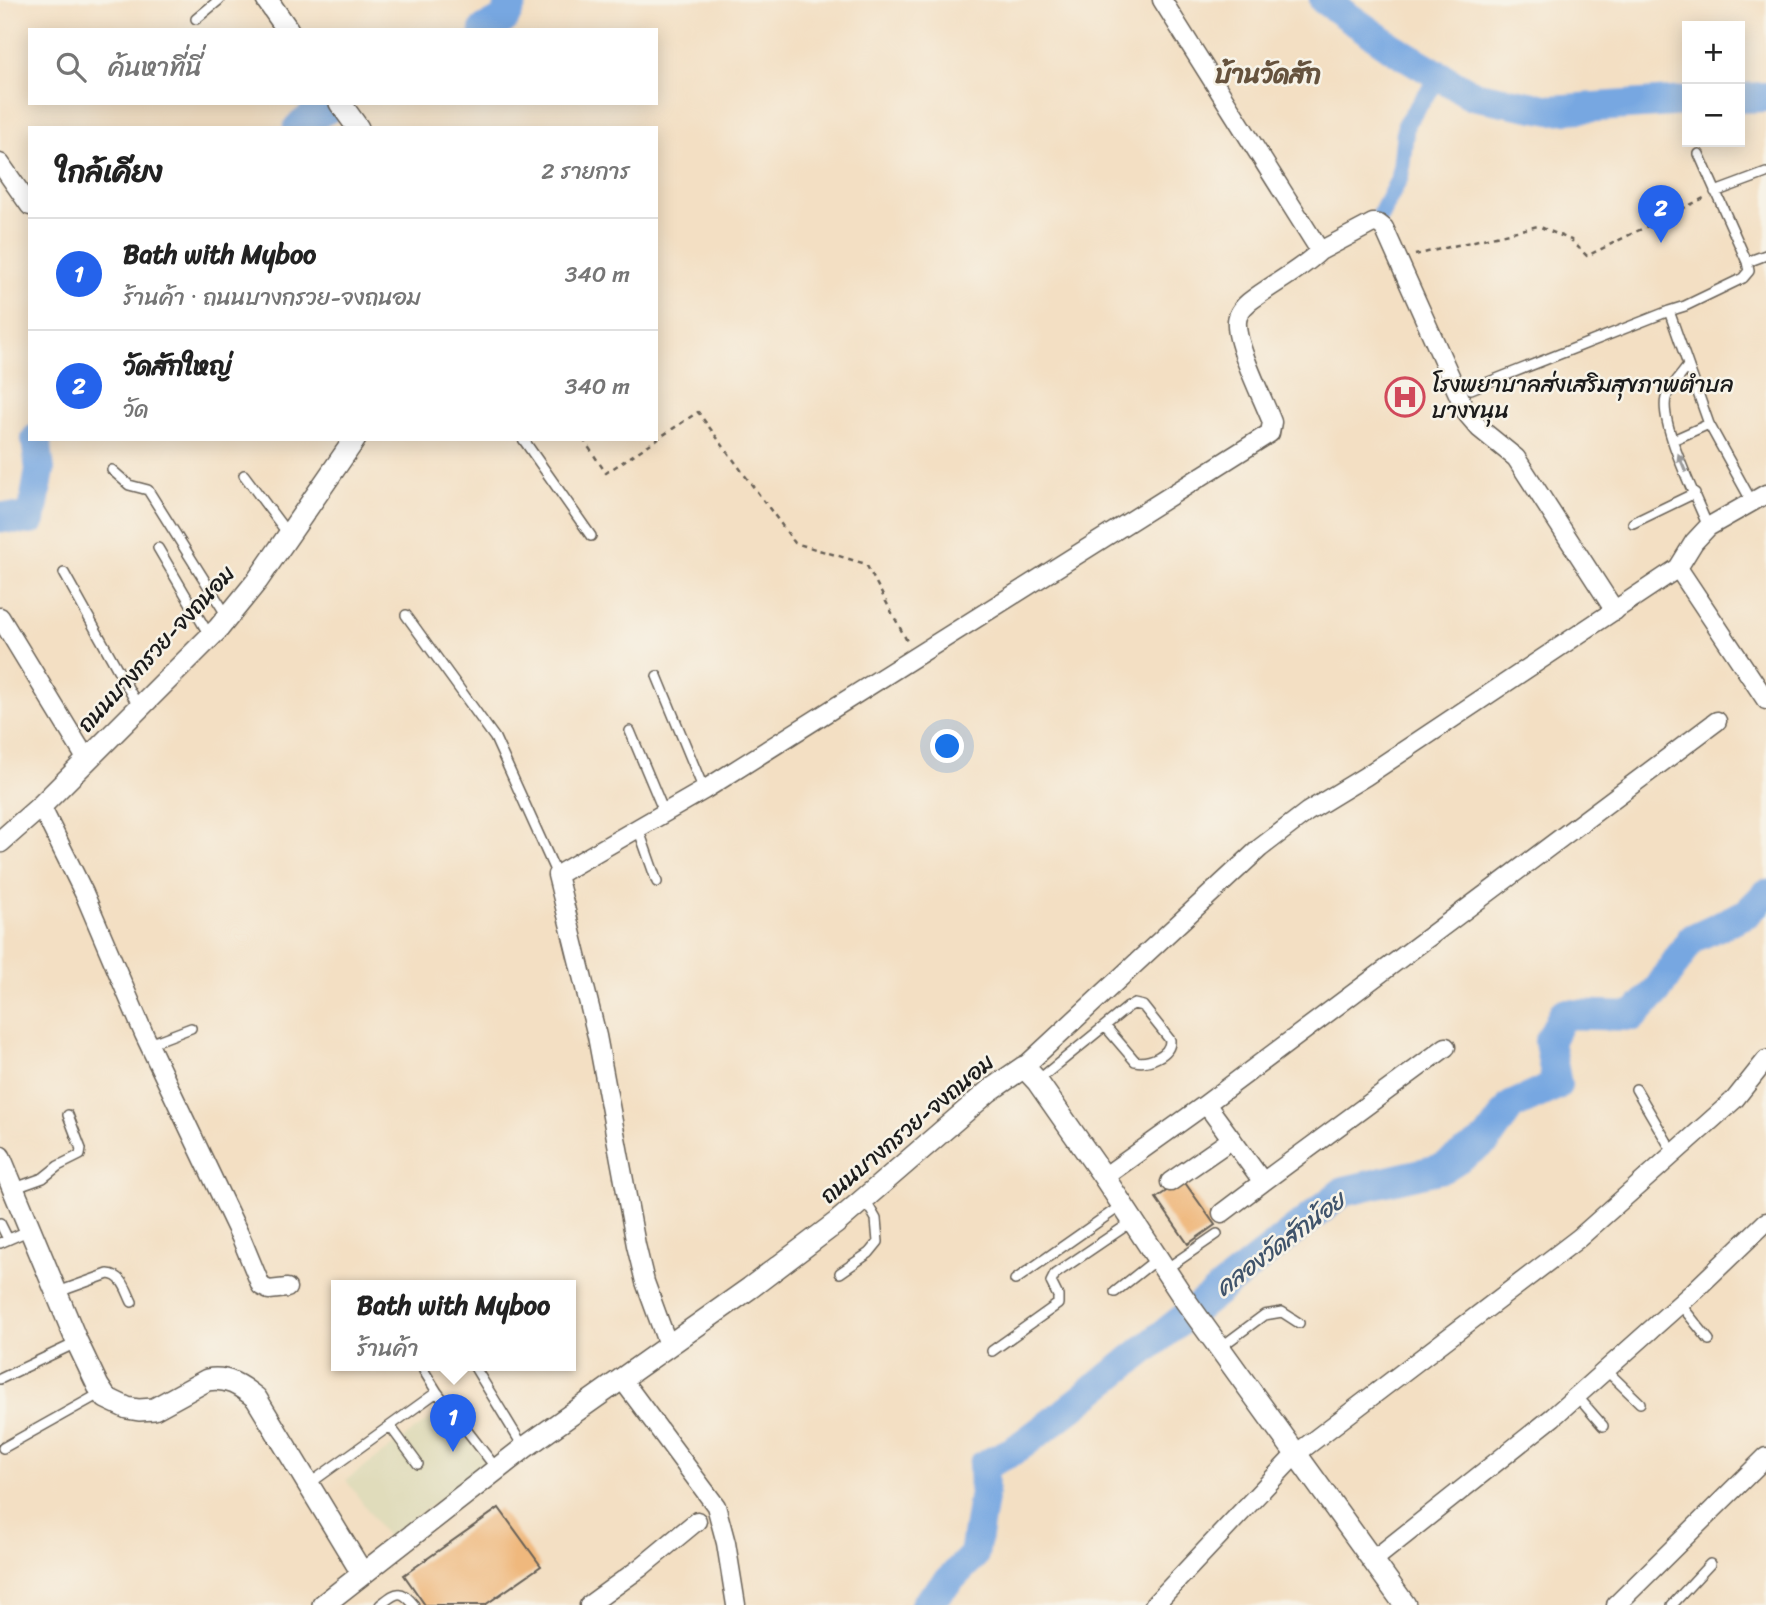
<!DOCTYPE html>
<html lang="th">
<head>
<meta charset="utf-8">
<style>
	:root { --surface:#fff; --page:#f6f6f6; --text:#222; --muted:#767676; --line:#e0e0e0; --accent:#2563eb }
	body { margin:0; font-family:Sriracha,"Playpen Sans Thai",sans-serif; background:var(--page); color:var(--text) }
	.controls { position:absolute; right:21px; top:21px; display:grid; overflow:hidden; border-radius:0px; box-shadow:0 4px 18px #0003 }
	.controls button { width:63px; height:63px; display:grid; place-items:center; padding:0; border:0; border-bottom:2px solid var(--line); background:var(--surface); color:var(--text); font:35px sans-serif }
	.you { position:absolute; left:948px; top:747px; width:24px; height:24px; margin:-18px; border:5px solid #fff; border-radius:50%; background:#1a73e8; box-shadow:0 0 0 10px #1a73e833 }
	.badge { display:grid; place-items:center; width:46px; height:46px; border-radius:50%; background:var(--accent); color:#fff; font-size:23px; font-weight:700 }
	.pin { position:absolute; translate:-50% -58px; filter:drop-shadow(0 2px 4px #0008) }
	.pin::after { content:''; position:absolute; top:37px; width:24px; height:21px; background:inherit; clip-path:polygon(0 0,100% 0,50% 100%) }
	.popup { position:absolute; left:331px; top:1280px; width:245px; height:91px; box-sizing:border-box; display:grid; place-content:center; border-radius:0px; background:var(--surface); filter:drop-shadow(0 2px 5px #0005); font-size:23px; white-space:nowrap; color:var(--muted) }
	.popup b { font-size:26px; color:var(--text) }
	.popup::after { content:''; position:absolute; left:50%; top:100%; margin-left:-14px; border:14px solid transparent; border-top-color:var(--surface) }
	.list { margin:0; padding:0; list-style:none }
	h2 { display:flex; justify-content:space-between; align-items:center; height:91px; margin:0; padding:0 28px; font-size:30px }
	h2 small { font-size:23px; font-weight:400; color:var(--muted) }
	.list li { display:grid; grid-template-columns:46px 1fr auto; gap:21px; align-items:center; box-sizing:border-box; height:112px; padding:0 28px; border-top:2px solid var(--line) }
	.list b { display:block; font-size:26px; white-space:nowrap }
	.list p { margin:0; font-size:23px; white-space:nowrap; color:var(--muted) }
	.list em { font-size:23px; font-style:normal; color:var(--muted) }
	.icon { flex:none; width:38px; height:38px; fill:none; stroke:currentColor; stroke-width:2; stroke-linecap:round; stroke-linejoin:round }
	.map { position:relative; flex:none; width:1766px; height:1605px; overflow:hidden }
	.search { position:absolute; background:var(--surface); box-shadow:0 4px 18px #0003; left:28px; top:28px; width:630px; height:77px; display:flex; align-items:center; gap:18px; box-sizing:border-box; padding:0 24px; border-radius:0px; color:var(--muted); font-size:26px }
	.panel { position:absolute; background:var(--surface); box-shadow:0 4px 18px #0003; left:28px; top:126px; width:630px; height:315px; border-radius:0px }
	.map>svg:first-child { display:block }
	.built { fill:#e0dcbb }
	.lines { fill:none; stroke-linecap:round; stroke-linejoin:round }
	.canal { stroke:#77a7e1; stroke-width:18 }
	.river { stroke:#77a7e1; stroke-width:30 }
	.building { fill:#efb87d }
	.service-casing { stroke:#676056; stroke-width:12 }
	.minor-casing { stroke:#676056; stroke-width:21 }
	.tertiary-casing { stroke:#676056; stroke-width:24 }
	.path { stroke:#676056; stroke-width:2.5; stroke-dasharray:5 5; stroke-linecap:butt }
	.service { stroke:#fff; stroke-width:9 }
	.minor { stroke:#fff; stroke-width:18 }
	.tertiary { stroke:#fff; stroke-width:21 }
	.oneway { fill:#999 }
	.labels { text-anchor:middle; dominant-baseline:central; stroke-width:5; stroke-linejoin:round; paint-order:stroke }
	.poi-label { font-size:23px; fill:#1c1c1c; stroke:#f7f3e8; text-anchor:start }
	.street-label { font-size:23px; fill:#1c1c1c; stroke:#f7f3e8 }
	.water-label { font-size:24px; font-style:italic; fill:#40546b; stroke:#f7f3e8 }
	.quarter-label { font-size:26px; font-weight:bold; fill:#66533e; stroke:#f7f3e8 }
</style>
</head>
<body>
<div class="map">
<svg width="1766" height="1605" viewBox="0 0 1766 1605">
	<rect width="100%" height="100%" fill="#f7f3e8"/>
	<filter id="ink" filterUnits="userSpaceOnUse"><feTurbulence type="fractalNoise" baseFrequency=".0143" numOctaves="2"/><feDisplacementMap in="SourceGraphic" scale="14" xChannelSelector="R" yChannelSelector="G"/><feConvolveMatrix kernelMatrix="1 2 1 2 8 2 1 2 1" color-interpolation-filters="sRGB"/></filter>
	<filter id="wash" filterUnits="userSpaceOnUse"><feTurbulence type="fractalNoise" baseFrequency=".00686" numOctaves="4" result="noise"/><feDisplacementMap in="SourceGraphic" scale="28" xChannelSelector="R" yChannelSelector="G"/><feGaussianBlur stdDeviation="1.57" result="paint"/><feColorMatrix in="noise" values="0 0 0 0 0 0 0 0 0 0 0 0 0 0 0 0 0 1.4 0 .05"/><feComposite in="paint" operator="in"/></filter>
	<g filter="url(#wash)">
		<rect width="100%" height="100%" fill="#f3dfc3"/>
		<path class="built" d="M444 1409 489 1464 387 1537 346 1480Z"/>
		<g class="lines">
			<path class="canal" d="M1380 216 1400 177 1406 123 1440 76"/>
			<path class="river" d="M1324 0 1393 48 1472 95 1551 110 1687 101
				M484 30 504 19 513 0
				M1740 98 1766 97
				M298 128 313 116 339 103
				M0 517 31 520 40 470 36 439
				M925 1605 974 1555 984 1492 983 1466 1015 1450 1063 1414 1344 1191 1443 1168 1487 1140 1511 1106 1557 1085 1549 1042 1563 1014 1633 1016 1657 991 1691 939 1747 913 1766 894"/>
		</g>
		<g id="blocks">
			<path class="building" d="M1183 1180 1215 1225 1188 1244 1156 1198Z
				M499 1508 541 1566 485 1605H425L404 1575Z"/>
		</g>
	</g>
	<g filter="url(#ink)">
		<use href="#blocks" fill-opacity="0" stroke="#676056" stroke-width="2"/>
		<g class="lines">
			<g class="service-casing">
				<path id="service" d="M196 19 219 0
					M1699 154 1747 262 1749 271 1743 278 1685 306 1669 311 1709 424 1752 502
					M1715 192 1766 173
					M1747 262 1766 255
					M1687 367C1681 376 1669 388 1666 398 1659 424 1697 499 1708 527
					M1471 389 1669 311
					M523 439 591 536
					M1673 440 1709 424
					M112 470 129 485 148 490 227 616
					M244 475 288 534
					M1633 523 1695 493
					M158 548 209 635
					M64 573 138 706
					M406 615 495 738 557 875
					M657 676 704 790
					M630 731 664 812
					M638 828 657 882
					M149 1044 191 1028
					M1037 1081 1128 1007 1134 1004 1143 1006 1170 1040C1171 1055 1148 1064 1135 1061L1105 1026
					M1636 1089 1674 1154
					M15 1188 43 1178 58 1166 80 1155 81 1149 68 1115
					M0 1223 8 1239
					M0 1243 30 1230
					M1166 1269 1217 1234
					M840 1273 869 1253 878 1242 876 1219 865 1200
					M1015 1280 1122 1205
					M58 1292 108 1274C123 1275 126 1290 132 1302
					M1115 1292 1158 1258
					M1680 1304 1709 1340
					M1221 1347 1264 1315 1282 1312 1299 1323
					M992 1351 1058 1304V1296L1051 1282 1055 1274 1133 1221
					M474 1366 524 1448
					M1606 1370 1640 1403
					M0 1379 76 1343
					M437 1392 496 1468
					M1577 1396 1603 1426
					M390 1426 418 1464
					M3 1448 101 1393
					M309 1484 437 1392 424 1371
					M380 1605C396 1593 400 1587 414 1605
					M1672 1605 1710 1564"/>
			</g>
			<g class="minor-casing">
				<path id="minor" d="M1162 0 1320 251 1373 223 1379 224 1384 228 1467 414 1479 428 1516 458 1615 611
					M0 163 30 206
					M1678 568 1766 700
					M0 617 87 760
					M41 806 84 893 144 1034 242 1240 261 1286 269 1290 287 1288
					M1024 1067 1260 848 1307 812 1366 776 1678 568 1694 542 1708 527 1766 494
					M1206 1104 1263 1182 1446 1047
					M1104 1177 1206 1104 1717 721
					M1170 1182 1232 1139
					M1222 1213 1263 1182
					M668 1345 645 1282 636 1245 597 1036 557 875 704 790 1270 433 1272 422C1263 399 1237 347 1237 325 1236 316 1242 308 1249 302 1272 284 1298 272 1320 251
					M621 1378 716 1506 726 1543 736 1605
					M1372 1561 1553 1417 1691 1294 1766 1222
					M589 1605 640 1568 697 1521
					M1154 1605 1296 1454 1579 1238 1735 1099 1766 1060
					M1616 1605 1766 1457"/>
			</g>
			<g class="tertiary-casing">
				<path id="tertiary" d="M267 0 288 30
					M340 103 358 128
					M0 842 41 806 218 629 257 581 355 439
					M0 1157 77 1342 98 1386 106 1398 127 1408 139 1410 154 1409 207 1380C227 1376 241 1386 256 1398L362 1573
					M323 1605 524 1448 750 1288 836 1223 989 1091 1024 1067 1037 1081 1104 1177 1185 1300 1405 1605"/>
			</g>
			<path class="path" d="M1415 255 1538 226 1571 240 1587 256 1704 198
				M583 439 606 473 698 412 795 543 866 564 907 641"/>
			<use href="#service" class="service"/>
			<use href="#minor" class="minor"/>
			<use href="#tertiary" class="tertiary"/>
		</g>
		<defs><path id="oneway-solid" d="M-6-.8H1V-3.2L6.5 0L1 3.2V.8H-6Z" transform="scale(1.75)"/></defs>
		<use class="oneway" href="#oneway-solid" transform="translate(1682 463) rotate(-113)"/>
	</g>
	<defs>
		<g id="hospital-ring" transform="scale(2.0125)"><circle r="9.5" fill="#f7f3e8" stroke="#d1495b" stroke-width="1.5"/><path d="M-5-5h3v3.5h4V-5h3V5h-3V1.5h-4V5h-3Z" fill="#d1495b"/></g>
	</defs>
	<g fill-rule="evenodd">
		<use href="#hospital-ring" x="1405" y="397"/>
	</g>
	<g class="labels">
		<g class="poi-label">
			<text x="1432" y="384">โรงพยาบาลส่งเสริมสุขภาพตำบล<tspan x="1432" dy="26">บางขนุน</tspan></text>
		</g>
		<g class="street-label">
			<text transform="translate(156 649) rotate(-47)">ถนนบางกรวย-จงถนอม</text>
			<text transform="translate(907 1129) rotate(-40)">ถนนบางกรวย-จงถนอม</text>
		</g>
		<g class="water-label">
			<text transform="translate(1280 1244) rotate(-37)">คลองวัดสักน้อย</text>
		</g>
		<g class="quarter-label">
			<text x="1268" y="74">บ้านวัดสัก</text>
		</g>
	</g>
</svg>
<div class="controls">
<button>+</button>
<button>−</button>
</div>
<div class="you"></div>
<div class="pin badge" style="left:453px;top:1452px">1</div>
<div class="popup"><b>Bath with Myboo</b>ร้านค้า</div>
<div class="pin badge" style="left:1661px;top:243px">2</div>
<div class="search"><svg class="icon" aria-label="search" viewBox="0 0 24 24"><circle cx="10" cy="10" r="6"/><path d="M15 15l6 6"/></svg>ค้นหาที่นี่</div>
<section class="panel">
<h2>ใกล้เคียง<small>2 รายการ</small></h2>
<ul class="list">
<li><span class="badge">1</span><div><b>Bath with Myboo</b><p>ร้านค้า · ถนนบางกรวย-จงถนอม</p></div><em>340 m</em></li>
<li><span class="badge">2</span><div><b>วัดสักใหญ่</b><p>วัด</p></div><em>340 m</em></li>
</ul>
</section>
</div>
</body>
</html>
